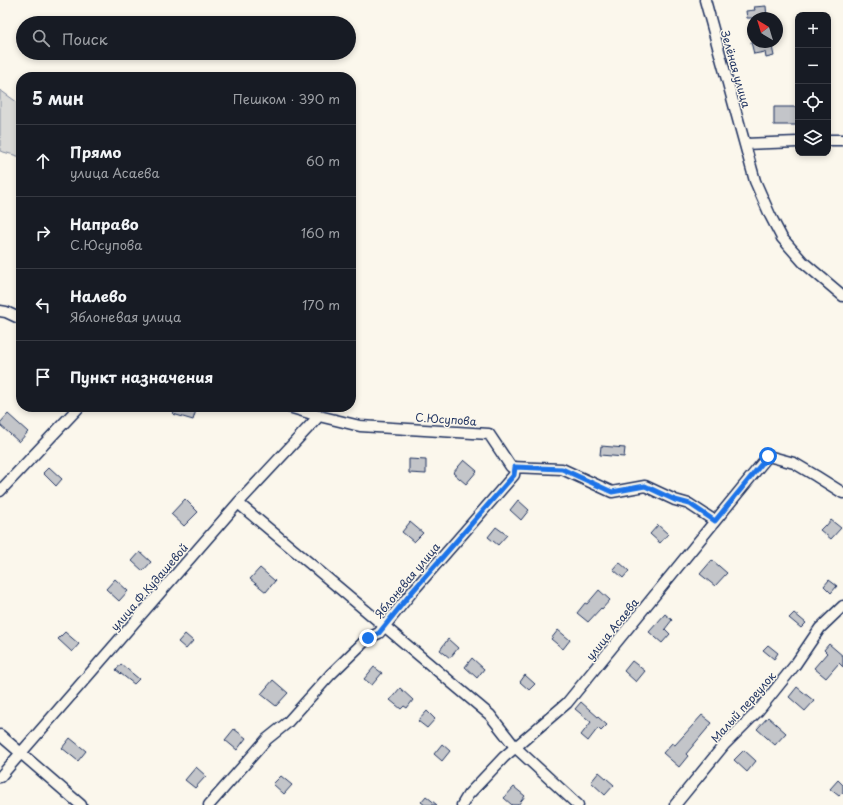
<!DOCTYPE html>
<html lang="ru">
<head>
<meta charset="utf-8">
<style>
	:root { --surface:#171b24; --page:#20242c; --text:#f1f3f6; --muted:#9ea1a6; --line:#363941 }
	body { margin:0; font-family:"Playpen Sans",sans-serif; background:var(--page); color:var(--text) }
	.controls { position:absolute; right:12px; top:12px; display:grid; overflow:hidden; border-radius:8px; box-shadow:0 2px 6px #0003 }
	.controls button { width:36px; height:36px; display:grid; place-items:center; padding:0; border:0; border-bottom:1px solid var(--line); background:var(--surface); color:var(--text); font:20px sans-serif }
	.compass { position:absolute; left:747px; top:12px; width:36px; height:36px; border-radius:50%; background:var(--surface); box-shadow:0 2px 6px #0003; rotate:322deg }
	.stop { position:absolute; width:12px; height:12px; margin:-9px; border:3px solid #1a73e8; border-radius:50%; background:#fff }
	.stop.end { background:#1a73e8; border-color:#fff; box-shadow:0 1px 4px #0008 }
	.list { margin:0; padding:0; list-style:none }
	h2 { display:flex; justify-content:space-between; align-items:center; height:52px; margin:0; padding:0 16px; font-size:17px }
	h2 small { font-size:13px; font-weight:400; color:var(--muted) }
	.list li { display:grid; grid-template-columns:26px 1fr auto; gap:12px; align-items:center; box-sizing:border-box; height:72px; padding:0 16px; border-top:1px solid var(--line) }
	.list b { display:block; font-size:15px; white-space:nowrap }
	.list p { margin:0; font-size:13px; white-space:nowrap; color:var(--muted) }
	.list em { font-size:13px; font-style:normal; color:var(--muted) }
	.icon { flex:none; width:22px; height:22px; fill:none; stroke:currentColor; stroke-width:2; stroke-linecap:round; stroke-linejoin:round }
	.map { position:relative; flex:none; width:843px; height:805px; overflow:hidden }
	.search { position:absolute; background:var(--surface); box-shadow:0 2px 6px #0003; left:16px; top:16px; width:340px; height:44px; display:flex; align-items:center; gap:10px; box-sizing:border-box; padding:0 14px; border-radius:22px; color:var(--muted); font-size:15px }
	.panel { position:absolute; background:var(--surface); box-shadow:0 2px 6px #0003; left:16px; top:72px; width:340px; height:340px; border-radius:16px }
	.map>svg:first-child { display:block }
	.green { fill:#dadad7; stroke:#7a849a }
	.building { fill:#c3c5c9; stroke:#1b2f5e }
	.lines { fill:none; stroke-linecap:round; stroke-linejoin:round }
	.minor-casing { stroke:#1b2f5e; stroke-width:13 }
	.minor { stroke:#fbf7ec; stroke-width:10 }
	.route { stroke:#1a73e8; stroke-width:5 }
	.labels { text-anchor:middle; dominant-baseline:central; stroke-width:3; stroke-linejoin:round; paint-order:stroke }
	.street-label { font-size:11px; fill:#1b2f5e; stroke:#fbf7ec }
</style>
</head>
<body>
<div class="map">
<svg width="843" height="805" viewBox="0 0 843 805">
	<rect width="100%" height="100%" fill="#fbf7ec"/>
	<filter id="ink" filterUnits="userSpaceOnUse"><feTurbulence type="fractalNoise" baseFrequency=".025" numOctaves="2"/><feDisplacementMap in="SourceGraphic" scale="8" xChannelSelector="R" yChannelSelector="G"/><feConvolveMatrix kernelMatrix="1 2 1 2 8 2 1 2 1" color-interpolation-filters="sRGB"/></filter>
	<g filter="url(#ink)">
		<path class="green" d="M0 90 21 105V157L0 151Z"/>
		<path class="building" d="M766 6 767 18H747L746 11 755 10 754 7Z
			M751 42H771L774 56 766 58 765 52 754 54Z
			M774 107H798V125H774Z
			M175 407H197L193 420 173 414Z
			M8 414 28 432 19 442 0 425V423Z
			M601 446 625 448 624 457 600 455Z
			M409 459 426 460V474L409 473Z
			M464 460 477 471 466 484 453 473Z
			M49 467 62 479 56 486 43 473Z
			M185 499 198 512 184 526 171 514Z
			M518 500 529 510 521 520 510 510Z
			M831 520 841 528 831 539 820 530 825 525 826 526Z
			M410 522 423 533 414 542 402 532Z
			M658 525 668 534 660 543 650 534Z
			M496 527 507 535 498 545 488 537Z
			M140 552 151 562 143 571 132 561Z
			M712 560 727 573 715 586 700 574Z
			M619 562 629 571 623 578 613 569Z
			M260 568 275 581 266 592 250 579Z
			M115 579 128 591 119 601 106 589Z
			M829 580 837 586 831 593 824 586Z
			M599 590 610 600 602 609 601 608 588 622 577 613 585 603 587 604Z
			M794 613 806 623 801 628 789 618Z
			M665 614 672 620 665 629 670 634 662 643 649 632Z
			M558 630 570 640 563 649 551 639Z
			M65 632 79 644 72 652 58 639Z
			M185 634 193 641 186 649 178 642Z
			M448 639 458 648 450 658 440 650Z
			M829 644 843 656V667L839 663 826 678 814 668 827 653 824 650Z
			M768 645 778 653 774 659 763 650Z
			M472 658 484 669 477 678 465 667Z
			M632 661 645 671 636 682 624 671Z
			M121 664 139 679 134 684 116 670Z
			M374 667 382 673 372 685 364 679Z
			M525 675 535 684 529 690 520 682Z
			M273 680 288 693 276 706 261 694Z
			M797 687 814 701 805 711 789 697Z
			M400 688 413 700 407 708 404 706 401 709 390 700Z
			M581 702 607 725 601 731 598 728 588 741 581 735 591 722 575 709Z
			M427 711 435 719 427 728 418 721Z
			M702 715 712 723 686 754 688 756 679 767 663 753 672 743 675 745Z
			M768 717 786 733 775 745 757 729Z
			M234 729 246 738 237 750 225 740Z
			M70 738 86 751 78 761 62 748Z
			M442 744 450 751 442 761 434 754Z
			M744 750 756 761 747 772 734 760Z
			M196 767 206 776 195 788 185 780Z
			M599 772 614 785 605 795 591 782Z
			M281 776 292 785 284 794 273 784Z
			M838 780 843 785V792L839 796 830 789Z
			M514 787 525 796 518 805H512L504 798Z
			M426 796 437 805H425L421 802Z"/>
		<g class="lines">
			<g class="minor-casing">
				<path id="minor" d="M705 0 755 181 770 215 782 238 803 262 843 296
					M828 140H843
					M745 144 798 142
					M0 311 6 312 21 319
					M289 407 319 416 360 426 489 434 511 467 562 469 612 492 645 486 675 500 689 504 715 521
					M0 491 79 407
					M238 503 490 715 515 747 578 805
					M0 735 81 805
					M0 777 238 503 319 416
					M209 805 267 739 287 723 330 675 368 638 379 633 412 592 514 475 515 467
					M462 805 468 795 504 757 567 703 768 456 794 463 816 476 843 493
					M675 805 724 745 758 711 795 665 820 628 843 606"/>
			</g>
			<use href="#minor" class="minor"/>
		</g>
	</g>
	<g class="lines" filter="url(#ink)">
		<path class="route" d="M368 638 379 633 412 592 514 475 515 467 562 469 612 492 645 486 675 500 690 504 715 521 768 456"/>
	</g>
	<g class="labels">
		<g class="street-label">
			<text transform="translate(736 69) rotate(74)">Зелёная улица</text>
			<text transform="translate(446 419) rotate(4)">С.Юсупова</text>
			<text transform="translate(407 580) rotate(-50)">Яблоневая улица</text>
			<text transform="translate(149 587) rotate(-49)">улица Ф.Кудашевой</text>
			<text transform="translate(612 629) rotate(-51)">улица Асаева</text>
			<text transform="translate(743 707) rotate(-48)">Малый переулок</text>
		</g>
	</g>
</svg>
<div class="controls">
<button>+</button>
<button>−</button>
<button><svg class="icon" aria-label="locate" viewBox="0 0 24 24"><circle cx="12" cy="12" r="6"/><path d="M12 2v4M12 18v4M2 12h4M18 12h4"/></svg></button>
<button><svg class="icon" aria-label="layers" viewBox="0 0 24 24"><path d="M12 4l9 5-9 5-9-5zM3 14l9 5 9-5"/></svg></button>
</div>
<svg class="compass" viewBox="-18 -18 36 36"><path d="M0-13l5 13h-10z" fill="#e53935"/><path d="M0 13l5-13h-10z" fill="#9ea1a6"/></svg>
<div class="stop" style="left:768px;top:456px"></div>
<div class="stop end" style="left:368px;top:638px"></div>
<div class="search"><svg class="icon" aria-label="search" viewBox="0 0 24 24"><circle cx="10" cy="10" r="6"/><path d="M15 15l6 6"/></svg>Поиск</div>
<section class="panel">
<h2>5 мин<small>Пешком · 390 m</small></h2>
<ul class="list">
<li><svg class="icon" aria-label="ahead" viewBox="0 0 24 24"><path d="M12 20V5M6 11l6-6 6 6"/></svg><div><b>Прямо</b><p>улица Асаева</p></div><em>60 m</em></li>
<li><svg class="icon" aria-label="right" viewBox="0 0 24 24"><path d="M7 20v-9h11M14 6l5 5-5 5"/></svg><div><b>Направо</b><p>С.Юсупова</p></div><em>160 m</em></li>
<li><svg class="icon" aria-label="left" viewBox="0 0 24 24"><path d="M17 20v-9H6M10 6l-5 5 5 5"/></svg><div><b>Налево</b><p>Яблоневая улица</p></div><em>170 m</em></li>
<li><svg class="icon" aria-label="arrive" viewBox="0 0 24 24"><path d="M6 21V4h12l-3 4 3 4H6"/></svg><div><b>Пункт назначения</b></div></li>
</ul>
</section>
</div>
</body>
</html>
